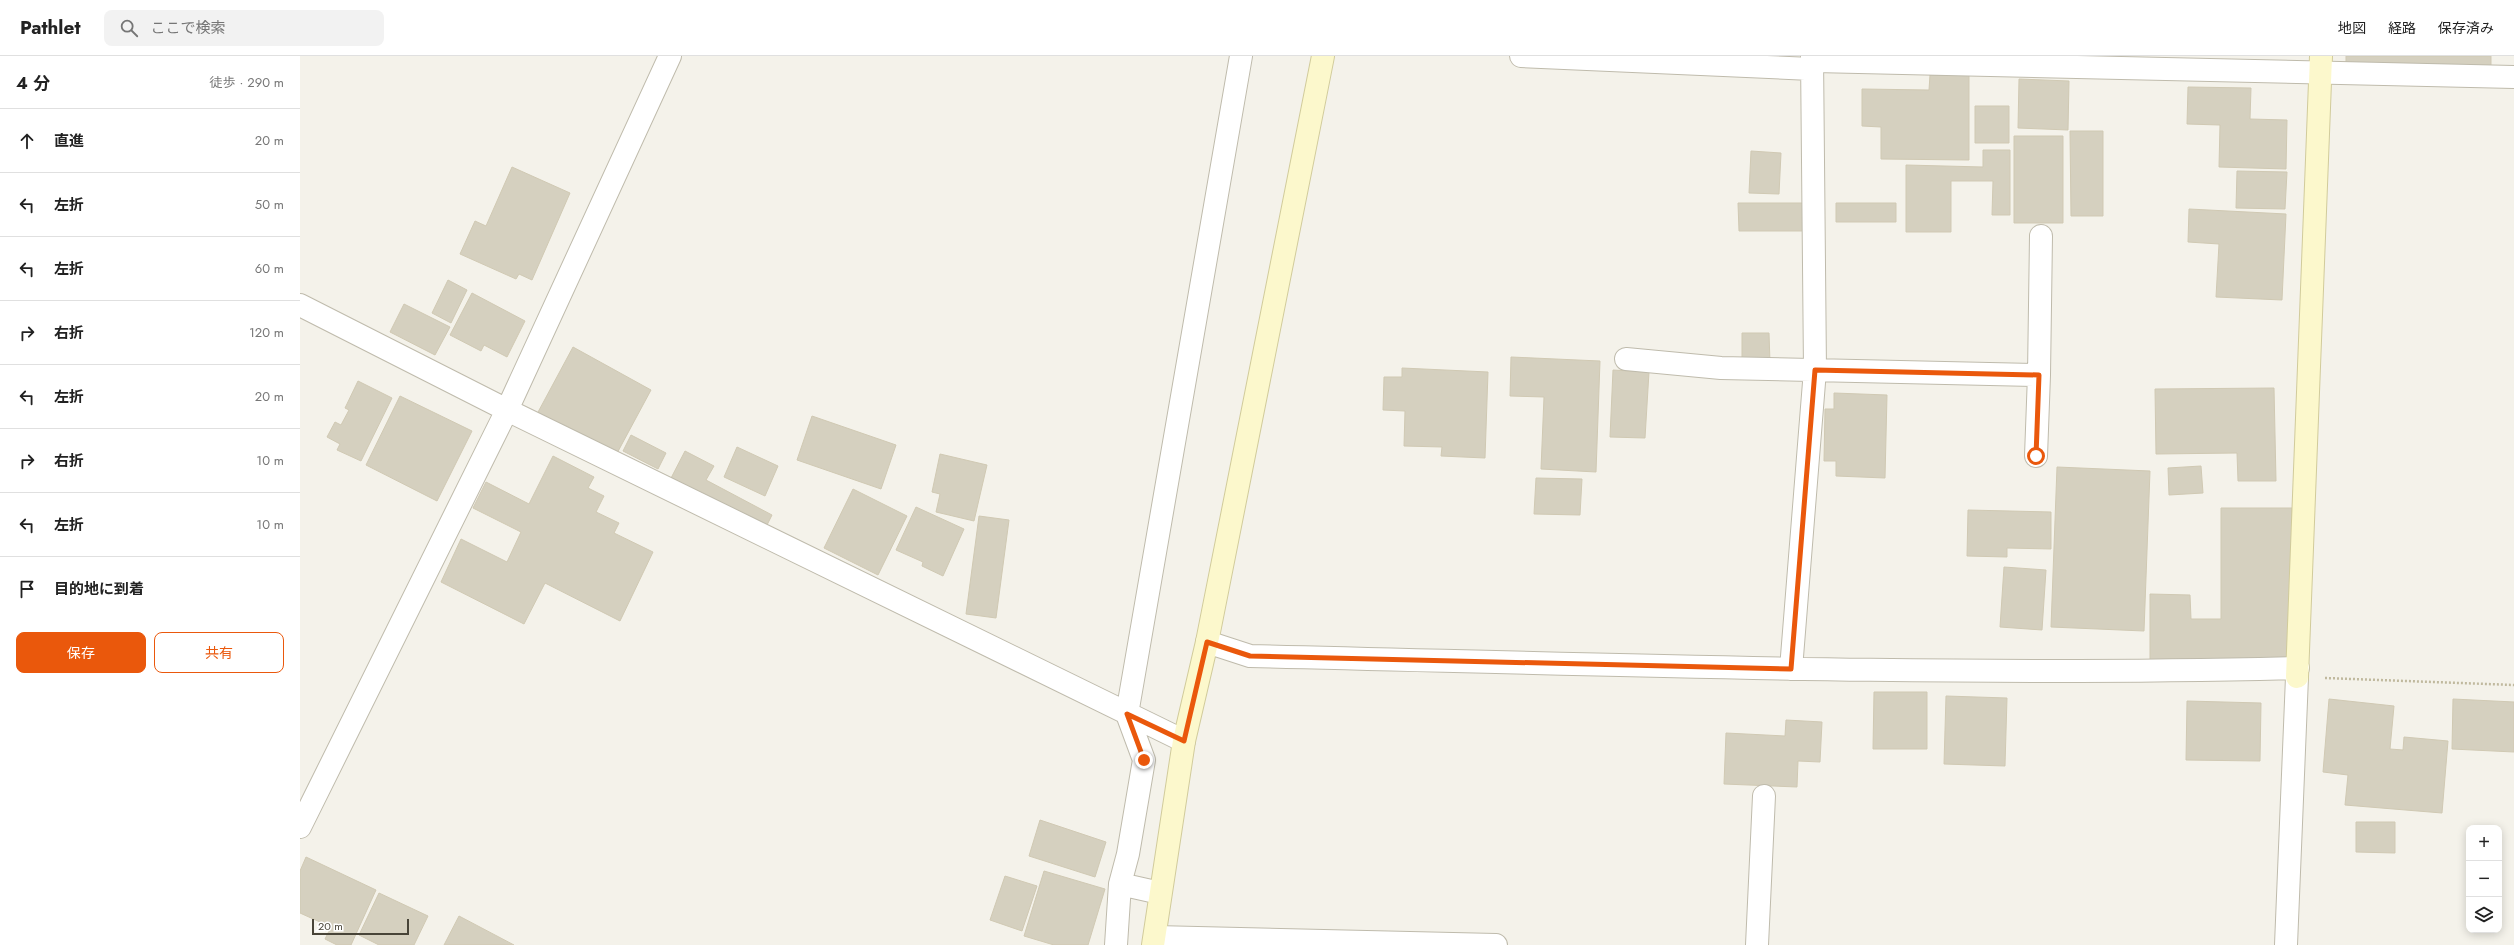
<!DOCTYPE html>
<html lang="ja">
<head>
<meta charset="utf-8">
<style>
	:root { --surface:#fff; --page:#f2f2f2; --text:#222; --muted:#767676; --line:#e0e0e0; --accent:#ea580c }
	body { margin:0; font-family:Jost,"Noto Sans JP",sans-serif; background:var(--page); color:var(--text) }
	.controls { position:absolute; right:12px; bottom:12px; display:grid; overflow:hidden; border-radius:8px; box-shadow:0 2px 10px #0003 }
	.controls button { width:36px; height:36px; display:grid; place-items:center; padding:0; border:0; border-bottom:1px solid var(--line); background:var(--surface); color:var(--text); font:20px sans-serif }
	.scale { position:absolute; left:12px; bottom:10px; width:97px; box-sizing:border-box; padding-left:4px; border:2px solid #484438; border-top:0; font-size:11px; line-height:14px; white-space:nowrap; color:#484438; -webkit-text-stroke:3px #fff; paint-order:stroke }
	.stop { position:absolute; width:12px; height:12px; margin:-9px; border:3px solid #ea580c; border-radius:50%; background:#fff }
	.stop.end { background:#ea580c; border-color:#fff; box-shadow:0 1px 4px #0008 }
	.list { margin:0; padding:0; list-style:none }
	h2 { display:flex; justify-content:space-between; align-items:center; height:52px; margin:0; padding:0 16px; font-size:17px }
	h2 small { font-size:13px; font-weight:400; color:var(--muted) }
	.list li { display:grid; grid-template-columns:26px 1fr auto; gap:12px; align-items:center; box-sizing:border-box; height:64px; padding:0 16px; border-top:1px solid var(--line) }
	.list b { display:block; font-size:15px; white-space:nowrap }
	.list em { font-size:13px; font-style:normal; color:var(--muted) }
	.actions { display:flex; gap:8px; padding:12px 16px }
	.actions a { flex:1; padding:9px 0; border:1px solid var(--accent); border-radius:8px; text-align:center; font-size:14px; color:var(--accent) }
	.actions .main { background:var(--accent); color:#fff }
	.icon { flex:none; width:22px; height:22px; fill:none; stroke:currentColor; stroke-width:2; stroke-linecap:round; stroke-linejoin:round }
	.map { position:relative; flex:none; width:2214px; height:889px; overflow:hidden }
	header { display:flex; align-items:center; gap:24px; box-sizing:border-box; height:56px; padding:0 20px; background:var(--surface); border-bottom:1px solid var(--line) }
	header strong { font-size:19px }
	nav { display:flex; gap:22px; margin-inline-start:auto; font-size:14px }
	.search { width:280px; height:36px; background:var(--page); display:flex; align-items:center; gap:10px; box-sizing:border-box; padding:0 14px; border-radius:8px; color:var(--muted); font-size:15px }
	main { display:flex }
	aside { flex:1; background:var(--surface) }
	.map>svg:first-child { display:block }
	.building { fill:#d5d0bf; stroke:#d0c9b3 }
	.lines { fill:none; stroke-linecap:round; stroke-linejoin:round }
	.street-casing { stroke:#bfbbac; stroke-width:24 }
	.secondary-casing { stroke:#d1cb9b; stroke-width:24 }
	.path { stroke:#c0b99e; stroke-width:2.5; stroke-dasharray:2 2; stroke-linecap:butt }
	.street { stroke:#fff; stroke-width:22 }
	.secondary { stroke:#fcf8cc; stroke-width:22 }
	.route { stroke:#ea580c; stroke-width:5 }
</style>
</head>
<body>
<header>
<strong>Pathlet</strong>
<div class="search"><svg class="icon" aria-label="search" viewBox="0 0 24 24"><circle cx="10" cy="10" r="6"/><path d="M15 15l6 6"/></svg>ここで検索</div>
<nav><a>地図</a><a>経路</a><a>保存済み</a></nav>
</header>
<main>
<aside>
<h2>4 分<small>徒歩 · 290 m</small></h2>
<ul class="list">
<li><svg class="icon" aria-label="ahead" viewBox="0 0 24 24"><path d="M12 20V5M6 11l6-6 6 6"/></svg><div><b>直進</b></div><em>20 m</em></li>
<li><svg class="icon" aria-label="left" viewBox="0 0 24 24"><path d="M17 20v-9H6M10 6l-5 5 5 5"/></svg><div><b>左折</b></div><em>50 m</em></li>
<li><svg class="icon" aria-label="left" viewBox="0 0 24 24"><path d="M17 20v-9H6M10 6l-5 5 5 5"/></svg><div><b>左折</b></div><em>60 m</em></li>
<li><svg class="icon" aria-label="right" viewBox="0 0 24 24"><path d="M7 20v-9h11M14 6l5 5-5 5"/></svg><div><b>右折</b></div><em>120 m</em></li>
<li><svg class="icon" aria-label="left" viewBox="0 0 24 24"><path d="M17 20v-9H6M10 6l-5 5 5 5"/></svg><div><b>左折</b></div><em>20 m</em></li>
<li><svg class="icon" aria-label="right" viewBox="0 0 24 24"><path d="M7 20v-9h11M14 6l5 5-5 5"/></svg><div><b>右折</b></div><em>10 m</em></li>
<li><svg class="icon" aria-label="left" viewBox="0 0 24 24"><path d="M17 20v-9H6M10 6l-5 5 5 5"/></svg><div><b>左折</b></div><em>10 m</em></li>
<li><svg class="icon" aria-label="arrive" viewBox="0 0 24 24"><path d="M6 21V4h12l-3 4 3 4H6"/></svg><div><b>目的地に到着</b></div></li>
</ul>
<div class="actions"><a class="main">保存</a><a>共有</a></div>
</aside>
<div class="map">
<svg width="2214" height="889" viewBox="0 0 2214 889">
	<rect width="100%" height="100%" fill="#f4f2ea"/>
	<path class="building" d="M2046 0H2191V12L2046 9Z
		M1630 19H1669V104L1581 103V71L1562 70V33L1629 34Z
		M1719 23 1769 25 1768 74 1718 72Z
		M1888 31 1951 32 1950 63 1987 64 1986 113 1919 111 1920 69 1887 68Z
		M1675 50H1709V87H1675Z
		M1770 75H1803V160H1771Z
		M1714 80H1763V167H1714Z
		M1683 94H1710V159H1692L1693 125H1651V176H1606V109L1683 111Z
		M1451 95 1481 97 1479 138 1449 137Z
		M212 111 270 137 232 224 219 218 216 223 160 198 175 165 186 170Z
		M1937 115 1987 116 1985 153 1936 152Z
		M1438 147H1504L1505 175H1439Z
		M1536 147H1596V166H1536Z
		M1889 153 1986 158 1982 244 1916 241 1919 188 1888 186Z
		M148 224 167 234 151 267 132 257Z
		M172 237 225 265 207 301 184 289 181 295 150 279Z
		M104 248 150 271 135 299 90 276Z
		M1442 277H1469L1470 307H1442Z
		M273 291 351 334 315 401 237 358Z
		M1211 301 1300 305 1296 416 1241 413 1244 341 1210 340Z
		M1102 312 1188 316 1185 402 1141 400 1142 391 1104 390 1105 355 1083 354 1084 321H1102Z
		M1313 314 1349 316 1345 382 1310 381Z
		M58 325 92 342 61 405 37 394 40 388 27 381 35 366 41 369 49 354 45 352Z
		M1974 332 1976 425H1938L1937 397 1856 398 1855 333Z
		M1534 337 1587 339 1585 422 1536 420V405H1524L1525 353H1534Z
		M100 340 172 375 137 445 66 409Z
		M512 360 596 389 581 433 497 404Z
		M331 379 366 397 358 413 323 395Z
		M437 391 478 410 465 440 424 421Z
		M385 395 414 410 406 424 472 459 464 475 369 426Z
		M640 398 687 409 674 465 636 456 640 438 632 436Z
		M253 400 294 421 288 432 304 440 296 456 319 467 314 477 353 496 320 565 245 527 224 568 141 526 161 483 207 506 221 476 173 452 186 426 229 448Z
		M1901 410 1903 437 1869 439 1868 412Z
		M1757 411 1850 415 1844 575 1751 571Z
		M1236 422 1282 423 1280 459 1234 458Z
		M553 433 607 460 578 519 524 492Z
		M616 451 664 473 643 520 622 510 623 506 596 494Z
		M1921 452H1992V609L1850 608V538L1890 539 1891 563H1921Z
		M1668 454 1751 456V493L1707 492V501L1667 500Z
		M679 460 709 464 696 562 666 558Z
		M1704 511 1746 514 1742 574 1700 571Z
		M1574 636H1627V693H1573Z
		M1646 640 1707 642 1705 710 1644 708Z
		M2029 643 2094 650 2090 693 2103 694 2104 681 2148 685 2142 757 2045 749 2048 719 2023 716Z
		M2153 643 2214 646V696L2152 693Z
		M1887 645 1961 647 1960 705 1886 704Z
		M1486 664 1522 666 1520 706 1498 705 1497 731 1424 728 1426 677 1485 680Z
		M740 764 806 786 795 821 729 800Z
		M2056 766H2095V797L2056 796Z
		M6 801 76 834 51 889H37L25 883 31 871 0 857V815Z
		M744 815 805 833 788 889H754L724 880Z
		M705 820 737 830 722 875 690 864Z
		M79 837 128 860 114 889H79L59 879Z
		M159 860 214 889H144Z"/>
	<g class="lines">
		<g class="street-casing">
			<path id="street" d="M1221 0 1511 13 1515 5 2214 21
				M0 249 207 354 884 685
				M1326 303 1421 312 1739 319 1741 180
				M1736 400 1739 319
				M907 586 950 600C1299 608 1648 621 1998 612
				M1491 613 1515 314 1512 0
				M0 771 207 354 370 0
				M820 828 860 837
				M855 881 1196 889
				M816 889 820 828 828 798 844 704 827 658 941 0
				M1457 889 1464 740
				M1986 889 1997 621"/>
		</g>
		<g class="secondary-casing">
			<path id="secondary" d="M1997 621 2021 0
				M853 889 884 685 907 586 1023 0"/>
		</g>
		<path class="path" d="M2025 622 2214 629"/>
		<use href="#street" class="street"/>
		<use href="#secondary" class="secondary"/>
	</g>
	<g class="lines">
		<path class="route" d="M844 704 827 658 884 685 907 586 950 600 1491 613 1515 314 1739 319 1736 400"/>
	</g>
</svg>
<div class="controls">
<button>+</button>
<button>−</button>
<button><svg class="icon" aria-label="layers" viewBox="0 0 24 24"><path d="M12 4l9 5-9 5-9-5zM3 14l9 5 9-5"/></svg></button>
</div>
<div class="scale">20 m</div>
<div class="stop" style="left:1736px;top:400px"></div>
<div class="stop end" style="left:844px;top:704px"></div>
</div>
</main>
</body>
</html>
